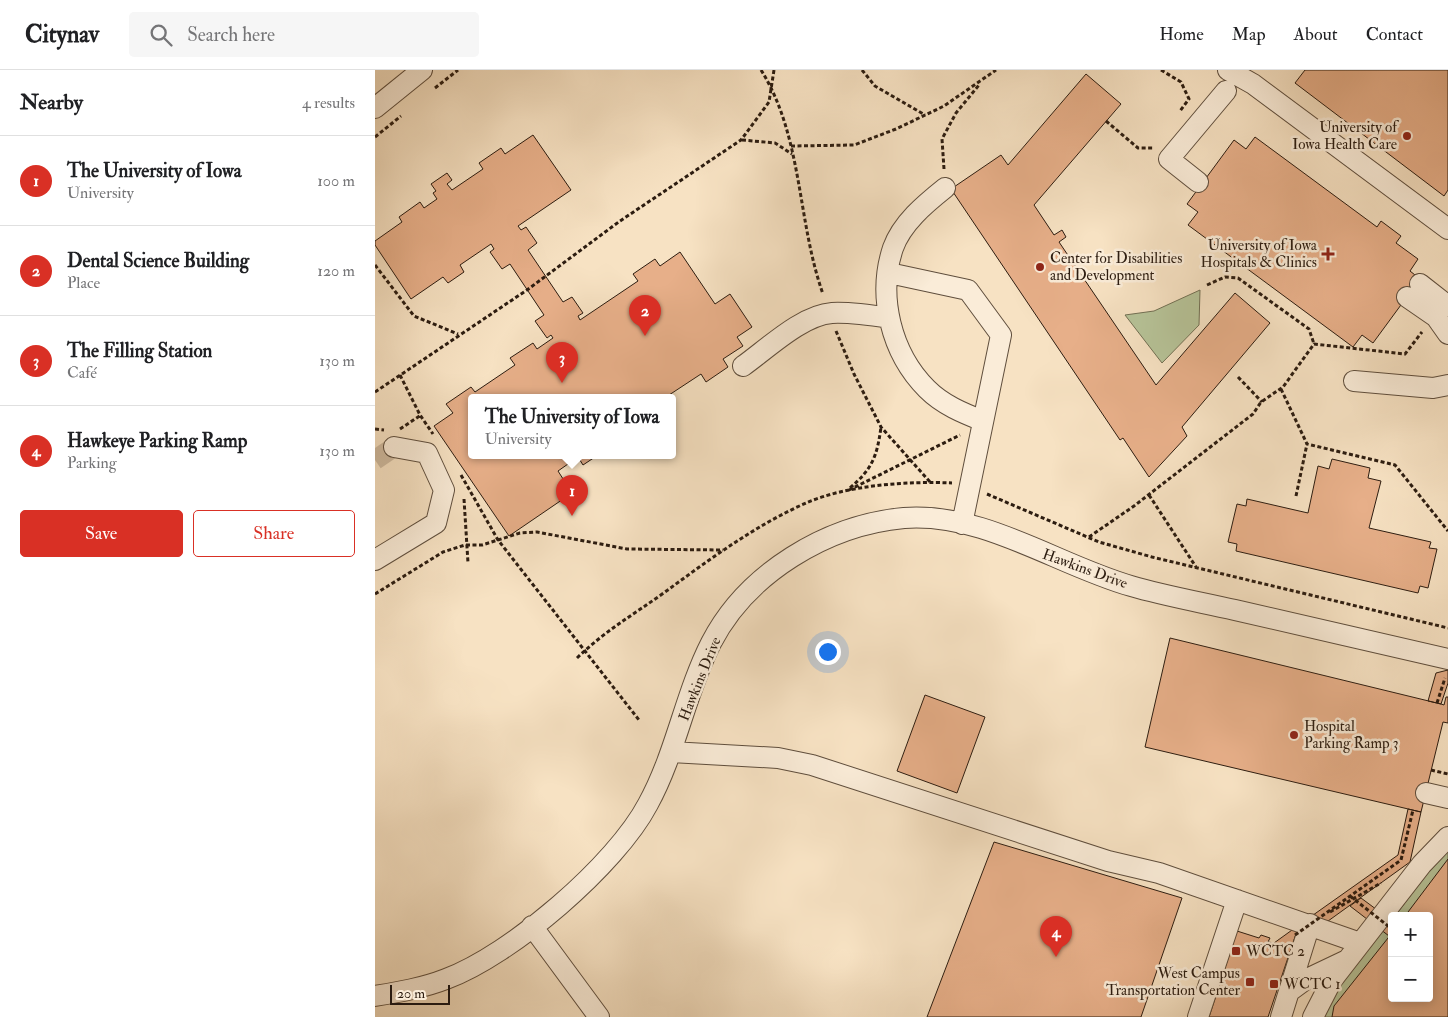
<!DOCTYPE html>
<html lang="en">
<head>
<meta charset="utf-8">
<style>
	:root { --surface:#fff; --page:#f6f6f6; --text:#202124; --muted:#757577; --line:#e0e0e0; --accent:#d93025 }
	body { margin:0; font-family:"IM FELL Double Pica",serif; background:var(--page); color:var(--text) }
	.controls { position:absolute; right:15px; bottom:15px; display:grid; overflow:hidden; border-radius:5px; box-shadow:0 2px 12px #0003 }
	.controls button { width:45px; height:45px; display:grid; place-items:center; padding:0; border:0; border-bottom:1px solid var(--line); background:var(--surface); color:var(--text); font:25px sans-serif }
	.scale { position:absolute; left:15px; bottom:12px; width:60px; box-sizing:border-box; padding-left:5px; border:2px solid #2c1c10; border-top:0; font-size:14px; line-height:18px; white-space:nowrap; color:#2c1c10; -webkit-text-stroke:4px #faecd8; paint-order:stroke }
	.you { position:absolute; left:452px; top:581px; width:18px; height:18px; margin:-12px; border:4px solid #fff; border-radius:50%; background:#1a73e8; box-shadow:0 0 0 8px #1a73e833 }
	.badge { display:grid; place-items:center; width:32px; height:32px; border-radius:50%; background:var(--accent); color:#fff; font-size:16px; font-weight:700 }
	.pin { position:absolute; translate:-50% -41px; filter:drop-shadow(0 1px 2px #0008) }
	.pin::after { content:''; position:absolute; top:26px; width:18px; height:15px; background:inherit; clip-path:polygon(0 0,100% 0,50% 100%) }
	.popup { position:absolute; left:93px; top:324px; width:208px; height:65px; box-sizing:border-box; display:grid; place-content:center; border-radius:5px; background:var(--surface); filter:drop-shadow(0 1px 4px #0005); font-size:16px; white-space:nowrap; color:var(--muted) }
	.popup b { font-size:19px; color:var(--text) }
	.popup::after { content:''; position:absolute; left:50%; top:100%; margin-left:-10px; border:10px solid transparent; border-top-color:var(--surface) }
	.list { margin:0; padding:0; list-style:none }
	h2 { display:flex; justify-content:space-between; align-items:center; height:65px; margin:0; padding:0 20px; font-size:21px }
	h2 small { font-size:16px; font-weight:400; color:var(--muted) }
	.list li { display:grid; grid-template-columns:32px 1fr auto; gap:15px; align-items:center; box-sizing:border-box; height:90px; padding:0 20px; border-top:1px solid var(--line) }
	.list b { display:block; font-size:19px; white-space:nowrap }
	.list p { margin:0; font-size:16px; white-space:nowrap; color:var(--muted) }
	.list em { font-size:16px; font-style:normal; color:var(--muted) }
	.actions { display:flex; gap:10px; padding:15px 20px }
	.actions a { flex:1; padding:11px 0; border:1px solid var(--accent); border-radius:5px; text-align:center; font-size:18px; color:var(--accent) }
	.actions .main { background:var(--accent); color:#fff }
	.icon { flex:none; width:28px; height:28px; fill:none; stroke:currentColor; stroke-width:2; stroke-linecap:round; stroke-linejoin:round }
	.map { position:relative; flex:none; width:1073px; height:947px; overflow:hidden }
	header { display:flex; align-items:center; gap:30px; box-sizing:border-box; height:70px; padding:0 25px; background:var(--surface); border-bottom:1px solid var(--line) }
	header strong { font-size:24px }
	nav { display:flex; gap:28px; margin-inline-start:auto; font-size:18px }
	.search { width:350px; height:45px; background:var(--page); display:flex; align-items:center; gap:12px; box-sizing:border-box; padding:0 18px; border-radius:5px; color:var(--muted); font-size:19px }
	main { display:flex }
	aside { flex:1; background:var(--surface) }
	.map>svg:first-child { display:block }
	.green { fill:#b7c499; stroke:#727054 }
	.building { fill:#e7af89; stroke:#2c1c10 }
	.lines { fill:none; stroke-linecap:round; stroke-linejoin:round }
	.minor-tunnel { stroke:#ceba9f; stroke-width:20; stroke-dasharray:20 10; stroke-linecap:butt }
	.minor-casing { stroke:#5f4e3d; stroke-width:22 }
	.path { stroke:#2c1c10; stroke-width:3; stroke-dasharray:4 2.5; stroke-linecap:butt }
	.minor { stroke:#faecd8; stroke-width:20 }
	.path-bridge { stroke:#2c1c10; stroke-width:3; stroke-dasharray:4 2.5; stroke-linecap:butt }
	.poi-dot { fill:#8f2418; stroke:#faecd8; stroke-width:2 }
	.labels { text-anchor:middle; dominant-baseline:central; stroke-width:5; stroke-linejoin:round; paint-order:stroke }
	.poi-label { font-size:15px; fill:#2c1c10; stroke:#faecd8; text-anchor:start }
	.street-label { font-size:15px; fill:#2c1c10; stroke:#faecd8 }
</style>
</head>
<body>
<header>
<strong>Citynav</strong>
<div class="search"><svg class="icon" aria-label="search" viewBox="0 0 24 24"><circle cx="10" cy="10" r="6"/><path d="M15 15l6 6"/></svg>Search here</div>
<nav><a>Home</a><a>Map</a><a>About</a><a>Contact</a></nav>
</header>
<main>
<aside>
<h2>Nearby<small>4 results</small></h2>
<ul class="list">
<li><span class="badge">1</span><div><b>The University of Iowa</b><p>University</p></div><em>100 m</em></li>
<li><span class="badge">2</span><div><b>Dental Science Building</b><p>Place</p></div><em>120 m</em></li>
<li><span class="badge">3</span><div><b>The Filling Station</b><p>Café</p></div><em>130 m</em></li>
<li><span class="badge">4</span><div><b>Hawkeye Parking Ramp</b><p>Parking</p></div><em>130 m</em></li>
</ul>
<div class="actions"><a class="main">Save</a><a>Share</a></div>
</aside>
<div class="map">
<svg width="1073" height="947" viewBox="0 0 1073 947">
	<rect width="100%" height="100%" fill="#f7e2c3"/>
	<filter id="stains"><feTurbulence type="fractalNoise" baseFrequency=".004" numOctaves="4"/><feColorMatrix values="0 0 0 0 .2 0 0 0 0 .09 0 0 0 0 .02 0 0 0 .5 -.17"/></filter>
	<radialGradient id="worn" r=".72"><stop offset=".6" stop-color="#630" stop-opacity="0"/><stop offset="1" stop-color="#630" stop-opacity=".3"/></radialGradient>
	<path class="green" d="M825 220 824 255 787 293 750 245 779 241Z
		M1073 781V947H950L952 932 1017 849V928H1054V846H1020L1067 784Z"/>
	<path class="building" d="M930 0H1073V120L1069 126 920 13Z
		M711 4 746 34 659 135 679 165 687 160 691 167 684 172 781 315 860 223 895 253 807 357 812 366 774 407 748 368 745 370 576 119 626 85 633 95Z
		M158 65 196 120 143 156 146 160 151 157 162 173 153 180 188 232 197 227 208 243 203 246 205 250 263 211 258 204 280 189 285 196 305 182 340 234 355 224 377 257 362 267 368 276 348 289 353 297 331 312 326 304 291 327H97V385H223L208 395 203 387 183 401 197 423 134 466 59 356 78 343 71 334 96 317 100 322 140 295 135 288 158 273 162 279 178 268 176 265 172 268 160 251 169 245 135 194 127 199 115 182 119 179 116 174 85 195 89 202 73 213 68 207 36 229 0 175V171L27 152 24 147 45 132 49 138 62 129 58 123 61 121 56 114 72 103 77 110 72 114 77 120 108 99 104 93 126 78 130 84Z
		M880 67 1002 157 1006 151 1026 166 1021 173 1043 189 1035 201 1045 209 998 273 987 265 978 277 813 155 823 142 812 134 859 70 871 79Z
		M957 389 995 398 993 408 1006 411 994 458 1056 472 1054 478 1062 479 1053 518 1045 516 1043 523 861 481 862 474 853 472 862 434 871 436 872 429 933 443 943 396 954 399Z
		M795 568 1066 634 1069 635 1071 627H1073V653L1068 652 1046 742 770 677Z
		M1073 600V613L1066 634 1053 631 1061 603Z
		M550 625 610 647 582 723 522 701Z
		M1033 739 1046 742 1035 792 917 877 924 855 1023 785Z
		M619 772 807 828 766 947H552Z
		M1073 789V947H957L959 936 1017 863V928H1054V846H1030Z
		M986 828 1017 851V863L1014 866 975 836Z
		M924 855 893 947H834L862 861 884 868 886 865 895 868 893 872 899 873Z"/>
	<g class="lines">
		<path class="minor-tunnel" d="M0 390 19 377"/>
		<g class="minor-casing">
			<path id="minor" d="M853 0 878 14 1073 159
				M0 38 47 0
				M823 112 794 89 851 21
				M570 118C550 134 527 153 518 178 502 226 516 283 552 319 568 335 588 343 608 351
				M514 203 593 220 626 265 587 454
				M1045 214 1073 236
				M1032 227 1061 247 1073 264
				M368 296C392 279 427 245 457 243 476 242 495 245 514 248
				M979 311 1058 318 1073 315
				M0 490 61 453 69 420 52 383 19 377
				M296 682 403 688 437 695 733 791 784 803 985 873
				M1051 723 1073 728
				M157 856 224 947
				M915 921 930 910 970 891
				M0 926C24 922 48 918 71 909 136 885 241 795 273 734 301 683 310 624 336 573 372 503 452 455 529 448 609 442 682 495 756 516 790 526 825 532 860 540 931 556 1002 573 1073 589
				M823 947 862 830
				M906 947 935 854
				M938 947 957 910 1047 794 1073 767"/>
		</g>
		<path class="path" d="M386 0C428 67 422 151 448 224
			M487 0 500 16 550 45
			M786 0 806 12 814 29 805 41
			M60 18 83 0
			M731 51 763 78H778
			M0 67 26 46
			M367 70 400 73 417 84
			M416 76 479 75 521 59 569 36 621 0
			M569 99 567 69 581 43 604 15
			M0 195 39 246 83 264
			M832 215 850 207 863 208 934 259 939 274
			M461 261 479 304 506 357 555 412
			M25 305 45 345 58 364
			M863 307 887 332
			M906 319 932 374 1020 395 1073 461
			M0 322 152 220 245 151 366 70 394 32 399 0
			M0 359 9 360
			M25 359 46 345
			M86 405 123 470 264 650
			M475 418C497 399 502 387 506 357
			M474 420 585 365
			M612 424 724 472 777 487 1073 558
			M774 425 821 497
			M921 426 932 374
			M89 429 93 493
			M714 467 759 436 878 344 886 332 908 317 939 274 1030 284 1047 262
			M0 524 68 482 90 475H107L145 463 162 462 252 479 348 480
			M202 588C231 560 258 545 290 522 335 489 381 455 431 433 472 415 533 411 577 413
			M1062 633 1070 608
			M1056 700 1073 704
			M955 842 1006 813"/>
		<use href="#minor" class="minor"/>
		<path class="path-bridge" d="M975 826 1017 859
			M920 865 1026 790 1038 740"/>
	</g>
	<g class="poi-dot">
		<circle cx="1032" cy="66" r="5"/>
		<path d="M950.5 176.5h5v5h5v5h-5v5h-5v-5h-5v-5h5z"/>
		<circle cx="665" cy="197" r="5"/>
		<circle cx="919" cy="665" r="5"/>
		<rect x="856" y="876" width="10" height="10" rx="2.5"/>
		<rect x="870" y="907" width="10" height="10" rx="2.5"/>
		<rect x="894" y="909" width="10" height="10" rx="2.5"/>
	</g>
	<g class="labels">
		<g class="poi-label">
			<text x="1022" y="57" text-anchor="end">University of<tspan x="1022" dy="17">Iowa Health Care</tspan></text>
			<text x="942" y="175" text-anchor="end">University of Iowa<tspan x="942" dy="17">Hospitals &amp; Clinics</tspan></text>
			<text x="675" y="188">Center for Disabilities<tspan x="675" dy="17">and Development</tspan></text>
			<text x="929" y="656">Hospital<tspan x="929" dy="17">Parking Ramp 3</tspan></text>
			<text x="871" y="881">WCTC 2</text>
			<text x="865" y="903" text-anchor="end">West Campus<tspan x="865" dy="17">Transportation Center</tspan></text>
			<text x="909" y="914">WCTC 1</text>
		</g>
		<g class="street-label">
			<text transform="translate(710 499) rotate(20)">Hawkins Drive</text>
			<text transform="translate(325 609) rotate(-68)">Hawkins Drive</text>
		</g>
	</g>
	<rect width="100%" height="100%" filter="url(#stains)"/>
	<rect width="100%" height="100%" fill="url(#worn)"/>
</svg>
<div class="controls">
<button>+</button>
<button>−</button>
</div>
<div class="scale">20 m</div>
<div class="you"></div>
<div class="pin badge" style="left:197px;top:446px">1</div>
<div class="popup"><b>The University of Iowa</b>University</div>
<div class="pin badge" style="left:270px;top:266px">2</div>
<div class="pin badge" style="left:187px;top:313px">3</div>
<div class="pin badge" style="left:681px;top:887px">4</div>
</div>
</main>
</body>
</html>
